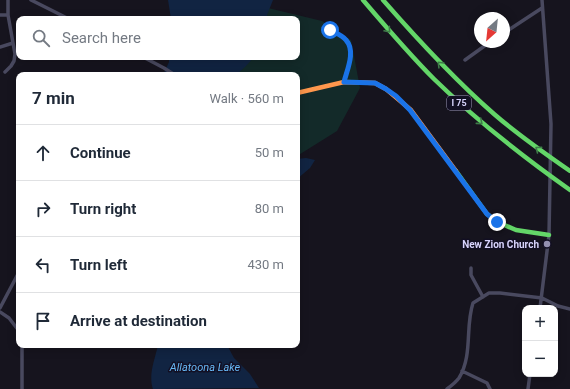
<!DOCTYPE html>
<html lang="en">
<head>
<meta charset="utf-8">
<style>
	:root { --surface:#fff; --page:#f2f2f3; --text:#1f2937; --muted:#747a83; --line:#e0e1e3 }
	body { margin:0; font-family:Roboto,sans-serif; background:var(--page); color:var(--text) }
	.controls { position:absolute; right:12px; bottom:12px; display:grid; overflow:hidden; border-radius:8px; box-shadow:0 2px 10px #0003 }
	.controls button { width:36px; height:36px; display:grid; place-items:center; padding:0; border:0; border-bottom:1px solid var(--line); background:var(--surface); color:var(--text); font:20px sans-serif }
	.compass { position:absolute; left:474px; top:12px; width:36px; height:36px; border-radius:50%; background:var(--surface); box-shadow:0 2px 10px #0003; rotate:207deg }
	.stop { position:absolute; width:12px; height:12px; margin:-9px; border:3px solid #1a73e8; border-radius:50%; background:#fff }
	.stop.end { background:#1a73e8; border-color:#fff; box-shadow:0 1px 4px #0008 }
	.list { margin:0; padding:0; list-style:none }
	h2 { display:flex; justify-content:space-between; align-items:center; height:52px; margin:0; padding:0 16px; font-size:17px }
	h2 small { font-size:13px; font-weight:400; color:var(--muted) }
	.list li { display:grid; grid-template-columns:26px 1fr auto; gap:12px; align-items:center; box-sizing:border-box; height:56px; padding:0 16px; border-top:1px solid var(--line) }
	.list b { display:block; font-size:15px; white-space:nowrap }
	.list em { font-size:13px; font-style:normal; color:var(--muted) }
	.icon { flex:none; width:22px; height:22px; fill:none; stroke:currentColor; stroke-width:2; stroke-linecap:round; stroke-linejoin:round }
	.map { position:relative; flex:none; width:570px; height:389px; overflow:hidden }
	.search { position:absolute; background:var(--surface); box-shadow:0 2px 10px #0003; left:16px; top:16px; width:284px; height:44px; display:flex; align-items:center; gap:10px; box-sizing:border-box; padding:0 14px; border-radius:8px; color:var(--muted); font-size:15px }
	.panel { position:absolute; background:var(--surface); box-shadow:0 2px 10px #0003; left:16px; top:72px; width:284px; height:276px; border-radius:8px }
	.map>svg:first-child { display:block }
	.green { fill:#132a29 }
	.water { fill:#112442 }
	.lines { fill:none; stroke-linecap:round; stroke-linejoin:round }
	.street { stroke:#49495f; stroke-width:3.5 }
	.fast { stroke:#63d668; stroke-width:4.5 }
	.slow { stroke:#ff974d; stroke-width:4.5 }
	.oneway { stroke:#3f7c49 }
	.route { stroke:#1a73e8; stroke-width:5 }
	.poi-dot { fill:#9390af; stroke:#120f23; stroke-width:1.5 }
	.labels { text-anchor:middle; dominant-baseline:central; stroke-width:3; stroke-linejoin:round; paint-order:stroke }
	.shield { fill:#120f23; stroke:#9c98bc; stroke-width:1 }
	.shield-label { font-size:9px; font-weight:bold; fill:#d7d3fd }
	.poi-label { font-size:10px; font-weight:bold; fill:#d7d3fd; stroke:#120f23; text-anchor:end }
	.water-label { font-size:11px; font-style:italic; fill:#67b9f7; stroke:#120f23 }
</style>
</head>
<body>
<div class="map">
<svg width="570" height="389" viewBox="0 0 570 389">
	<rect width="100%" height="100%" fill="#16141e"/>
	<path class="green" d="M268 8 322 21 351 40 360 88 337 131 297 156V75H233L243 57H297V19H251Z"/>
	<path class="water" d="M168 0H273L267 15V19H171Z
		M169 57H254L246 66 236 75H163L169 62Z
		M306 158 315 160 310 168 297 179V159Z
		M158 345H227L234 358 250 374 259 388 153 389C148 375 155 359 158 345Z"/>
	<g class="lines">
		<path class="street" d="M31 0 69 19
			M0 15H8
			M330 30C335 33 342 35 346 40 356 51 347 70 344 82
			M504 33 542 8
			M0 47 13 43
			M143 57 164 68 175 75
			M465 60 490 42
			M5 72 11 66 14 61 15 54 8 15V0
			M471 268V275L483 297
			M0 308 19 272
			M540 308 549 235 551 124 542 0
			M0 312 9 318 19 331
			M22 345V389
			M462 371 487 383 490 389
			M447 389C451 386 456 382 459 378 473 355 465 327 473 303L489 293H500L542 298 558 306 570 309
			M528 389 530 374"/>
		<path class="fast" d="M363 0C386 27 409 54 434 79 476 120 522 156 570 190
			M383 0C418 40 454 79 494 114 518 135 544 153 570 171
			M456 171 487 214 495 220 502 224 516 230 549 235"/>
		<path class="slow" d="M297 93 344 82 375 83 386 89 411 110 456 171"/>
	</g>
	<defs><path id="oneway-chevron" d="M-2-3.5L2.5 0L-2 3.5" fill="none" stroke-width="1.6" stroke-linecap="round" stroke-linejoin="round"/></defs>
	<g class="oneway">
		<use href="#oneway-chevron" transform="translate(388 30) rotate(49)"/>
		<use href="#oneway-chevron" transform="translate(440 64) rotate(-135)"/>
		<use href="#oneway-chevron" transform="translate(480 122) rotate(40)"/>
		<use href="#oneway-chevron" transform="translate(538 149) rotate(-143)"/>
	</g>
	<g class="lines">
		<path class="route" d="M330 30C335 33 342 35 346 40 356 51 347 70 344 82L375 83 386 89 396 96 410 110 487 214 497 222"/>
	</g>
	<circle class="poi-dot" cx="547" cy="244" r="4"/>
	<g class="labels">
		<rect class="shield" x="447" y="96" width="24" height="14" rx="3"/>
		<g class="shield-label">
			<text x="459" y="103">I 75</text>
		</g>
		<g class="poi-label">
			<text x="539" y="244">New Zion Church</text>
		</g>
		<g class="water-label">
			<text x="205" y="367">Allatoona Lake</text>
		</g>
	</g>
</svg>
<div class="controls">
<button>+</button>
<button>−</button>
</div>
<svg class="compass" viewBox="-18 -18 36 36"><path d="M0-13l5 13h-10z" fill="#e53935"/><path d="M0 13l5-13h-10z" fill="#747a83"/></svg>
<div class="stop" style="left:330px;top:30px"></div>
<div class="stop end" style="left:497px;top:222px"></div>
<div class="search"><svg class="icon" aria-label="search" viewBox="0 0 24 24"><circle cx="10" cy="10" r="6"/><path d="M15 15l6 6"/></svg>Search here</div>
<section class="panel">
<h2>7 min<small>Walk · 560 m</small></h2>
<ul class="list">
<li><svg class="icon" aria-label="ahead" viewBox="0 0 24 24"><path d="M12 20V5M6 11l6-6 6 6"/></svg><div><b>Continue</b></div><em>50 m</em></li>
<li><svg class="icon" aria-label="right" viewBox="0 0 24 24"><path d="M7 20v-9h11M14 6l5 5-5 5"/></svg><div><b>Turn right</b></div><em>80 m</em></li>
<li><svg class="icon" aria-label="left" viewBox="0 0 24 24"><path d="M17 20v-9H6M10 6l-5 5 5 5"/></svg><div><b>Turn left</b></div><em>430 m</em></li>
<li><svg class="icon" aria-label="arrive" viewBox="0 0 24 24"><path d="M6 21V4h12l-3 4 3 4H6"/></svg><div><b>Arrive at destination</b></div></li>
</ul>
</section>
</div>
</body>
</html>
